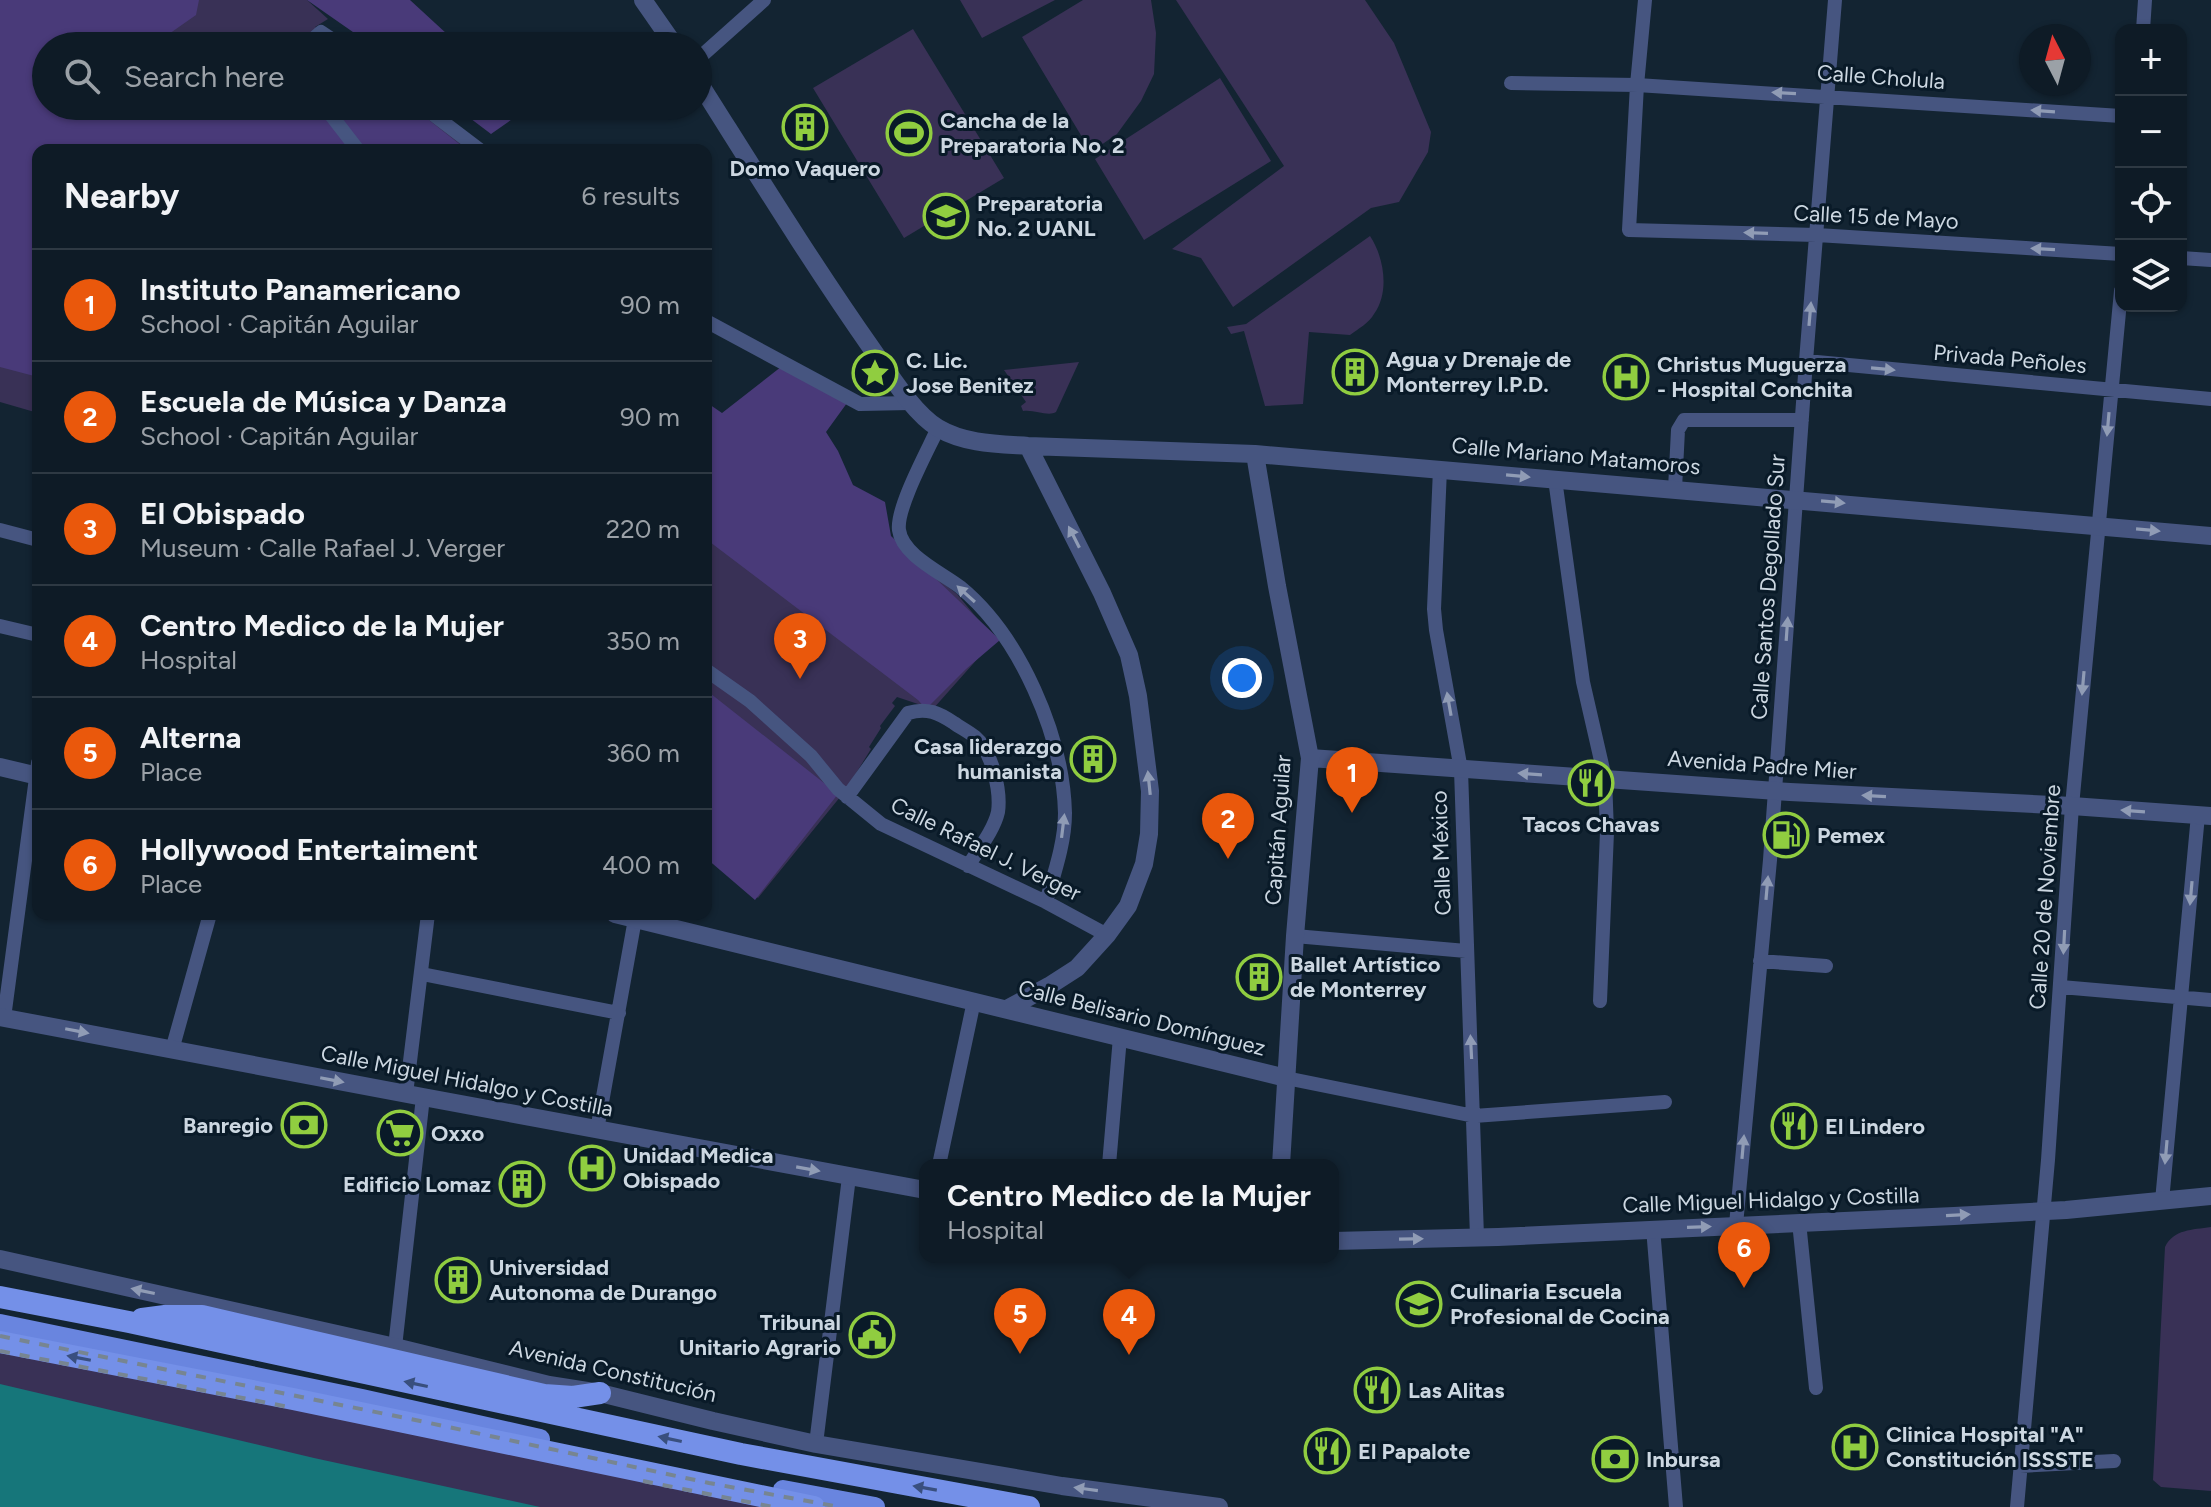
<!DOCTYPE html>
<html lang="en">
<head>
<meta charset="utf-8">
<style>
	:root { --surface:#0e1b26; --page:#1c2832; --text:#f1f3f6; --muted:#9ba1a7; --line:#2e3943; --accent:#ea580c }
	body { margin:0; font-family:Figtree,sans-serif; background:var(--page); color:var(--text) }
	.controls { position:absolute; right:24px; top:24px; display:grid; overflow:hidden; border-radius:16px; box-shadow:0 2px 6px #0004 }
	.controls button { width:72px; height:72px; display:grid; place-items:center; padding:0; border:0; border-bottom:2px solid var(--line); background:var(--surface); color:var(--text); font:40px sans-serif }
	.compass { position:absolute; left:2019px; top:24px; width:72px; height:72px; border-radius:50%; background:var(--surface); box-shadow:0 2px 6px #0004; rotate:354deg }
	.you { position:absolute; left:1242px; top:678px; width:28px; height:28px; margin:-20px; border:6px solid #fff; border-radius:50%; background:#1a73e8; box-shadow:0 0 0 12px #1a73e833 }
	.badge { display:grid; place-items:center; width:52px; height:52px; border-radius:50%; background:var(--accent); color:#fff; font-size:26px; font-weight:700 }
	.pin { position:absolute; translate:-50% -66px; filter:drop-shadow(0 2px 4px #0008) }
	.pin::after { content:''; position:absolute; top:42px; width:28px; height:24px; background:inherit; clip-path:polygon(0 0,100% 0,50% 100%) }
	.popup { position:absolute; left:919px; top:1159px; width:420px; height:104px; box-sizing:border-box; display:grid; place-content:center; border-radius:16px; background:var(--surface); filter:drop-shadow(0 2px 6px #0005); font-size:26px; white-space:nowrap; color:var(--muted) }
	.popup b { font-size:30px; color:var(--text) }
	.popup::after { content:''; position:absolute; left:50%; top:100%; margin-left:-16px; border:16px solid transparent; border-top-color:var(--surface) }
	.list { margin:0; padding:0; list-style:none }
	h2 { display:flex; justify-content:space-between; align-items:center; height:104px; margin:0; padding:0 32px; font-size:34px }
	h2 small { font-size:26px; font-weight:400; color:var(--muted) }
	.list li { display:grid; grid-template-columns:52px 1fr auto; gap:24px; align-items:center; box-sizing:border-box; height:112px; padding:0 32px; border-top:2px solid var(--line) }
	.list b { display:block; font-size:30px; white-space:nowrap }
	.list p { margin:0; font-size:26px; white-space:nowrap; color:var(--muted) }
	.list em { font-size:26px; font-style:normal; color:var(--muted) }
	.icon { flex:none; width:44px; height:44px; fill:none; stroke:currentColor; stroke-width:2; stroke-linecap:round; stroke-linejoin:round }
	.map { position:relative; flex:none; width:2211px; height:1507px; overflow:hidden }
	.search { position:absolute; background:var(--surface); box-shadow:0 2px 6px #0004; left:32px; top:32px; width:680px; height:88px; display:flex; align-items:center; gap:20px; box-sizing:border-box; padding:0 28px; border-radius:44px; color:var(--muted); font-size:30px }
	.panel { position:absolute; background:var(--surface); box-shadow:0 2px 6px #0004; left:32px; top:144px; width:680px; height:776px; border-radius:16px }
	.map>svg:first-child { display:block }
	.green { fill:#393156 }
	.forest { fill:#493a79 }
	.water { fill:#16767a }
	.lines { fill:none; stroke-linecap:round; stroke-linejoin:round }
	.minor { stroke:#465580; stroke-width:14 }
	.tertiary { stroke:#465580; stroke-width:18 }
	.primary { stroke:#6985df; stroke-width:20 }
	.trunk { stroke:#7490e8; stroke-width:22 }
	.rail { stroke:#778591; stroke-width:4; stroke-dasharray:10 10; stroke-linecap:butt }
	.oneway { fill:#909cb5 }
	.oneway2 { fill:#394f7e }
	.labels { text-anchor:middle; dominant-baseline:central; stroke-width:6; stroke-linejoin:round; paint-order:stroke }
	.street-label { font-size:22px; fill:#ccd7e1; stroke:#091a28 }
	.poi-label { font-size:22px; font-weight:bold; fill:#ccd7e1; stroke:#091a28; text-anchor:start }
</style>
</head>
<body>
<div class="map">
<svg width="2211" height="1507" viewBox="0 0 2211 1507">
	<rect width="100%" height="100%" fill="#132432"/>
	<path class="green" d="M0 0H307L328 19 315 27 339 46H46V106H415L470 150H38V413L0 402Z
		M960 0H1055L982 38Z
		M1083 0H1151L1156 33 1154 74 1141 101 1117 134 1091 152 1022 37Z
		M1176 0H1365L1394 43 1431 132 1428 152 1399 202 1371 208 1233 307 1201 258 1172 249 1284 166Z
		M913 29 1004 178 904 238 813 88Z
		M1220 78 1271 161 1144 240 1095 159Z
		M1370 236C1384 257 1390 292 1374 314 1369 323 1358 329 1350 335L1309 332 1303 404 1265 406 1244 331 1231 334 1227 327 1246 324Z
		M1079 362 1056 412C1048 417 1034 409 1023 411L1021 406 1026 402 1004 370Z
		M706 410 903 552 957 594 981 623 996 638 933 709 897 697 892 703 895 706 880 726 881 728 869 747 871 749 845 791 758 898 706 856Z
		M2211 1227V1491L2161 1487 2153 1480 2165 1247C2174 1229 2192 1230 2211 1227Z
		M0 1349 805 1507H0Z"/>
	<path class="forest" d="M0 0H199L196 15 156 43 157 46H46V106H411L467 150H38V377L0 367Z
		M307 0H410L460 46H373Z
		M454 106H526L528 108 491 134Z
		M786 363 847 403 826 432 838 451 853 485 885 502 891 536 1000 640 966 669 926 709 918 700 706 539V402L722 413Z
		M706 690 838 794 755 900 706 858Z"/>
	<path class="water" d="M0 1384 314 1458 540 1507H0Z"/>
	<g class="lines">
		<path class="minor" d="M1645 0 1637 85 1629 230 1817 235 2121 254
			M2143 30 2145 0
			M305 46 321 32 342 46
			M698 59 764 0
			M1511 83 1637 85 2121 116
			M324 106 358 150
			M422 106 480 150
			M2181 258 2211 260
			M706 321 860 404 911 403
			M1806 361 2211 399
			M938 428C928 450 896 508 899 530 902 555 942 573 960 587 1020 636 1063 736 1065 813 1065 843 1054 874 1046 902
			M1440 469 1434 609 1436 630 1461 770 1477 1237
			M1555 479 1583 682 1605 778 1607 832 1600 1001
			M1675 489 1678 430 1684 420H1802
			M0 530 38 540
			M0 626 38 635
			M706 670 750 701 811 756 838 789 881 824 1046 902 1107 935
			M847 797 908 713C927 707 939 713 954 723 961 728 969 732 975 737 992 751 1001 791 998 812 994 830 978 850 968 866
			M1295 936 1466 951
			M1760 961 1826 966
			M422 974 619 1013
			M2061 987 2211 1000
			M4 1018 38 763
			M172 1050 210 914
			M1286 1078 1474 1116 1665 1102
			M406 1094 428 914
			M597 1130 635 919
			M939 1165 974 1001
			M1109 1165 1120 1037
			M2162 1201 2198 815
			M1799 1222 1816 1388
			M1736 1225 1770 860 1806 361 1835 0
			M1653 1228 1676 1507
			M395 1347 423 1097
			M816 1444 849 1177
			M2020 1466 2114 1461
			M2017 1507 2048 1160 2072 806 2121 291"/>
		<path class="tertiary" d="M643 0 675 46
			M698 81C755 171 811 262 872 349 889 373 913 413 938 428 965 444 998 444 1028 446L1255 454 2211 536
			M1255 454 1277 586 1310 758 1295 936 1281 1165
			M1310 758 1790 792 2072 806 2211 816
			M0 767 38 776
			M615 914 1286 1078
			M1007 1009 1049 986 1077 968 1107 935 1128 906 1144 864 1149 834 1150 791 1138 696 1129 655 1102 593 1028 446
			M0 1017 423 1097 925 1190
			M1333 1241 1498 1237 1954 1216 2066 1210 2211 1196
			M0 1259 395 1347 549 1385 600 1393 713 1421 816 1444 1062 1486 1219 1507"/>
		<path class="primary" d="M0 1324 362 1399 540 1439
			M783 1490 875 1507"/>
		<path class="trunk" d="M0 1297 129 1322 741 1454 1029 1507
			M142 1319 165 1316H202L544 1395 573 1397 600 1393
			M0 1342 293 1399 814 1507"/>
		<path class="rail" d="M0 1336 425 1422 709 1483 840 1507
			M0 1351 294 1408
			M643 1481 773 1507"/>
	</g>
	<defs><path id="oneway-solid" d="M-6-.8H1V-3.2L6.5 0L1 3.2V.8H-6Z" transform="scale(2)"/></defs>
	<g class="oneway">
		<use href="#oneway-solid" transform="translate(1784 93) rotate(-177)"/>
		<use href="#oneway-solid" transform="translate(2043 111) rotate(-176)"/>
		<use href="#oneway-solid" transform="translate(1756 233) rotate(-178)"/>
		<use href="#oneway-solid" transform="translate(2043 249) rotate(-177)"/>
		<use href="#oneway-solid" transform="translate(1810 314) rotate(-85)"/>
		<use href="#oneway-solid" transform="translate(1883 369) rotate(5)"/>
		<use href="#oneway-solid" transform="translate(2108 424) rotate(95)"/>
		<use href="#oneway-solid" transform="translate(1518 476) rotate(5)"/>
		<use href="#oneway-solid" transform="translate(1833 502) rotate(5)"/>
		<use href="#oneway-solid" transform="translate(2148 530) rotate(5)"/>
		<use href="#oneway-solid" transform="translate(1074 537) rotate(-117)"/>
		<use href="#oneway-solid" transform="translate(966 594) rotate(-138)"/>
		<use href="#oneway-solid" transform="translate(1787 629) rotate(-86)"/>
		<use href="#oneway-solid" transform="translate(2083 683) rotate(95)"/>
		<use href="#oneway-solid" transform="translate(1449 704) rotate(-100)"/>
		<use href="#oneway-solid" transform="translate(1530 774) rotate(-176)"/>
		<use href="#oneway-solid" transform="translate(1149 783) rotate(-96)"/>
		<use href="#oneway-solid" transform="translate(1874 796) rotate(-177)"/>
		<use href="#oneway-solid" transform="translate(2133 811) rotate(-176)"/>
		<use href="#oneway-solid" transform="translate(1063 826) rotate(-83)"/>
		<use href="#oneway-solid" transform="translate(1767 888) rotate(-85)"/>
		<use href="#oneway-solid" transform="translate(2191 893) rotate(95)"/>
		<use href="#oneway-solid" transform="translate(2064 942) rotate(93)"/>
		<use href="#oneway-solid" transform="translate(77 1031) rotate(11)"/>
		<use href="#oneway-solid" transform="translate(1471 1047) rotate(-93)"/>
		<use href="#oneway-solid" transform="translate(332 1080) rotate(11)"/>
		<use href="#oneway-solid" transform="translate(1743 1147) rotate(-85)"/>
		<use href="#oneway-solid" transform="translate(2166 1152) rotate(95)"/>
		<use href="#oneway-solid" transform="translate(808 1169) rotate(10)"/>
		<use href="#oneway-solid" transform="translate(1958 1215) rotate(-3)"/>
		<use href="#oneway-solid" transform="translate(1699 1227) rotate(-2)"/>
		<use href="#oneway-solid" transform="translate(1411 1239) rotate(-1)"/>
		<use href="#oneway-solid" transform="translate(143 1291) rotate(-168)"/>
		<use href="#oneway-solid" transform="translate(1086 1489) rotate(-172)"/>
	</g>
	<g class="oneway2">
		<use href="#oneway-solid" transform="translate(79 1358) rotate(-169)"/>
		<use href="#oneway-solid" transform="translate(416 1384) rotate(-168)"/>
		<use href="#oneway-solid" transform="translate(670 1439) rotate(-168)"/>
		<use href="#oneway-solid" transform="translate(925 1488) rotate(-170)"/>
	</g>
	<defs>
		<g id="building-ring" transform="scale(2.3)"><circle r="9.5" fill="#091a28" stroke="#90cd40" stroke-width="1.5"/><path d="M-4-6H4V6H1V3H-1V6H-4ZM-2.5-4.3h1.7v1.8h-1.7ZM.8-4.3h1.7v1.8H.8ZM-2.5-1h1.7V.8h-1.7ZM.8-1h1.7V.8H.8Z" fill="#90cd40"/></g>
		<g id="stadium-ring" transform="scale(2.3)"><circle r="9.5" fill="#091a28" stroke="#90cd40" stroke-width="1.5"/><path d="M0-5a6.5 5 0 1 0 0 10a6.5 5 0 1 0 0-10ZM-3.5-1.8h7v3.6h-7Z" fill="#90cd40"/></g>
		<g id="school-ring" transform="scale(2.3)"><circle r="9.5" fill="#091a28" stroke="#90cd40" stroke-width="1.5"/><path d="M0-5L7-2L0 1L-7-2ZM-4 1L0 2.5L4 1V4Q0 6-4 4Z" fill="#90cd40"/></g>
		<g id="sight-ring" transform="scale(2.3)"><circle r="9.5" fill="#091a28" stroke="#90cd40" stroke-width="1.5"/><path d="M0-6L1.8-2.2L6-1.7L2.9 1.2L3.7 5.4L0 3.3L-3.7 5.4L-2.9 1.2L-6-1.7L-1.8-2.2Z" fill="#90cd40"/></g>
		<g id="hospital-ring" transform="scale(2.3)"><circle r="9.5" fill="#091a28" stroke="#90cd40" stroke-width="1.5"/><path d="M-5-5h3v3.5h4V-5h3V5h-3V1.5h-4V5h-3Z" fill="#90cd40"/></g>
		<g id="restaurant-ring" transform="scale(2.3)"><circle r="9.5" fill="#091a28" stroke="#90cd40" stroke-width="1.5"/><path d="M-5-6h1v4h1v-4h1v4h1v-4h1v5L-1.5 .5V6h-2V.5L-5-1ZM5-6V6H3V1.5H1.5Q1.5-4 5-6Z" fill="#90cd40"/></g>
		<g id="fuel-ring" transform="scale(2.3)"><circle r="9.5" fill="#091a28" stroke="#90cd40" stroke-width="1.5"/><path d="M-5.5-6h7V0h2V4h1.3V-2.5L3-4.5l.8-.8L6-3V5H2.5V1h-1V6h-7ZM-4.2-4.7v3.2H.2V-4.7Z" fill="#90cd40"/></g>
		<g id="bank-ring" transform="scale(2.3)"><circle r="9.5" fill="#091a28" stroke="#90cd40" stroke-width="1.5"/><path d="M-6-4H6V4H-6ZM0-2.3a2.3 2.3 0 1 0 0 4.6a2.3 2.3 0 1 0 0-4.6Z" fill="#90cd40"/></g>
		<g id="supermarket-ring" transform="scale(2.3)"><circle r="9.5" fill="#091a28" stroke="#90cd40" stroke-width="1.5"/><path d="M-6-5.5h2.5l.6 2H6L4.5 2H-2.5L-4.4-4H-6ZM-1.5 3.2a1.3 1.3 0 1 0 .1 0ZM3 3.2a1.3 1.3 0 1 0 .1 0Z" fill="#90cd40"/></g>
		<g id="civic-ring" transform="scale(2.3)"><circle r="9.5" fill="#091a28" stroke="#90cd40" stroke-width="1.5"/><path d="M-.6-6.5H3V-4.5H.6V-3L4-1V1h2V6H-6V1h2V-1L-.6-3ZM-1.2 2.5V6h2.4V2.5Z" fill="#90cd40"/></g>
	</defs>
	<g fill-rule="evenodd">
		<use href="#building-ring" x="805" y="127"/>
		<use href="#stadium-ring" x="909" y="133"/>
		<use href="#school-ring" x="946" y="216"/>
		<use href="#building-ring" x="1355" y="372"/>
		<use href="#sight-ring" x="875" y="373"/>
		<use href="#hospital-ring" x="1626" y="377"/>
		<use href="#building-ring" x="1093" y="759"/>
		<use href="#restaurant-ring" x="1591" y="783"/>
		<use href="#fuel-ring" x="1786" y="835"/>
		<use href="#building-ring" x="1259" y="977"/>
		<use href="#bank-ring" x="304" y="1125"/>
		<use href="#restaurant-ring" x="1794" y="1126"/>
		<use href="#supermarket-ring" x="400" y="1133"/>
		<use href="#hospital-ring" x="592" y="1168"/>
		<use href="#building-ring" x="522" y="1184"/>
		<use href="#building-ring" x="458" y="1280"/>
		<use href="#school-ring" x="1419" y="1304"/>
		<use href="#civic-ring" x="872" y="1335"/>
		<use href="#restaurant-ring" x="1377" y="1390"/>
		<use href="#hospital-ring" x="1855" y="1447"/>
		<use href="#restaurant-ring" x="1327" y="1451"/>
		<use href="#bank-ring" x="1615" y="1459"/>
	</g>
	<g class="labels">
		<g class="street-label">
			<text transform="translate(1881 77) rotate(4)">Calle Cholula</text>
			<text transform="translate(1876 217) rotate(3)">Calle 15 de Mayo</text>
			<text transform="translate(2010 359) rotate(5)">Privada Peñoles</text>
			<text transform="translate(1576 456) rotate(5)">Calle Mariano Matamoros</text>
			<text transform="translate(1768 587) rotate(-86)">Calle Santos Degollado Sur</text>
			<text transform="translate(1762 765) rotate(4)">Avenida Padre Mier</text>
			<text transform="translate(1278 830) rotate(-86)">Capitán Aguilar</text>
			<text transform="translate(986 849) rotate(26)">Calle Rafael J. Verger</text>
			<text transform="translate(1441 853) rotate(-92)">Calle México</text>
			<text transform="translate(2045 897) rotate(-86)">Calle 20 de Noviembre</text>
			<text transform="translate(1142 1018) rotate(14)">Calle Belisario Domínguez</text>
			<text transform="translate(467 1081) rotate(11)">Calle Miguel Hidalgo y Costilla</text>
			<text transform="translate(1771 1200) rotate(-2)">Calle Miguel Hidalgo y Costilla</text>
			<text transform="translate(613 1371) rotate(13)">Avenida Constitución</text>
		</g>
		<g class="poi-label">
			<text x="940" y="120">Cancha de la<tspan x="940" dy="25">Preparatoria No. 2</tspan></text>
			<text x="805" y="168" text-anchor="middle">Domo Vaquero</text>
			<text x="977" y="203">Preparatoria<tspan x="977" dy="25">No. 2 UANL</tspan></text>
			<text x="1386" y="359">Agua y Drenaje de<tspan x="1386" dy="25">Monterrey I.P.D.</tspan></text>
			<text x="906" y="360">C. Lic.<tspan x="906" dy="25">Jose Benitez</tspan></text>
			<text x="1657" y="364">Christus Muguerza<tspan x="1657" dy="25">- Hospital Conchita</tspan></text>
			<text x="1062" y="746" text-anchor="end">Casa liderazgo<tspan x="1062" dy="25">humanista</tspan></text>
			<text x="1591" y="824" text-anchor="middle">Tacos Chavas</text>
			<text x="1817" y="835">Pemex</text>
			<text x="1290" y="964">Ballet Artístico<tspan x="1290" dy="25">de Monterrey</tspan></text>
			<text x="273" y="1125" text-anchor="end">Banregio</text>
			<text x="1825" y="1126">El Lindero</text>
			<text x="431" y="1133">Oxxo</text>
			<text x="623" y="1155">Unidad Medica<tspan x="623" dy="25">Obispado</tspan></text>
			<text x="491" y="1184" text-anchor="end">Edificio Lomaz</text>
			<text x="489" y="1267">Universidad<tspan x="489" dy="25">Autonoma de Durango</tspan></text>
			<text x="1450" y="1291">Culinaria Escuela<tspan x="1450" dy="25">Profesional de Cocina</tspan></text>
			<text x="841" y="1322" text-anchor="end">Tribunal<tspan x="841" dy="25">Unitario Agrario</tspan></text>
			<text x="1408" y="1390">Las Alitas</text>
			<text x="1886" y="1434">Clinica Hospital "A"<tspan x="1886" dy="25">Constitución ISSSTE</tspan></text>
			<text x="1358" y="1451">El Papalote</text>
			<text x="1646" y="1459">Inbursa</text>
		</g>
	</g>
</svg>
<div class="controls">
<button>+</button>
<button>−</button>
<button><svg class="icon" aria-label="locate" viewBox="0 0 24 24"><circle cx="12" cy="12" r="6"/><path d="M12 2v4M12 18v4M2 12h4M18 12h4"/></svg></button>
<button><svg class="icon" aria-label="layers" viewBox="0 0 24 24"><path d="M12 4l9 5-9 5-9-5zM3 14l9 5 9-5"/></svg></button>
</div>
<svg class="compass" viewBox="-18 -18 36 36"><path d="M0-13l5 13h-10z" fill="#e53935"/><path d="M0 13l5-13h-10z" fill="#9ba1a7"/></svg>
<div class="you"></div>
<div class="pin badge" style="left:1352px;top:813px">1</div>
<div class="pin badge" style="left:1228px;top:859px">2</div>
<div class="pin badge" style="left:800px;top:679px">3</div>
<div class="pin badge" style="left:1129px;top:1355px">4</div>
<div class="popup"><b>Centro Medico de la Mujer</b>Hospital</div>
<div class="pin badge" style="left:1020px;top:1354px">5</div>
<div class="pin badge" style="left:1744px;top:1288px">6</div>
<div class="search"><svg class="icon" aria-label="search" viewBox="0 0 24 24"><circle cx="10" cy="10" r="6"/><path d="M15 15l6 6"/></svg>Search here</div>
<section class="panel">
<h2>Nearby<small>6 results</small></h2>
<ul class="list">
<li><span class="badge">1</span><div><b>Instituto Panamericano</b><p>School · Capitán Aguilar</p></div><em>90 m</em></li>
<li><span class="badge">2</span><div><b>Escuela de Música y Danza</b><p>School · Capitán Aguilar</p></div><em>90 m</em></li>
<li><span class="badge">3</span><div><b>El Obispado</b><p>Museum · Calle Rafael J. Verger</p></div><em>220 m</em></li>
<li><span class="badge">4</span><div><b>Centro Medico de la Mujer</b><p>Hospital</p></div><em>350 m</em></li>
<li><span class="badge">5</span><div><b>Alterna</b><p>Place</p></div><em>360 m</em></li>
<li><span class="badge">6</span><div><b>Hollywood Entertaiment</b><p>Place</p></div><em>400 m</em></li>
</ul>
</section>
</div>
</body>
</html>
